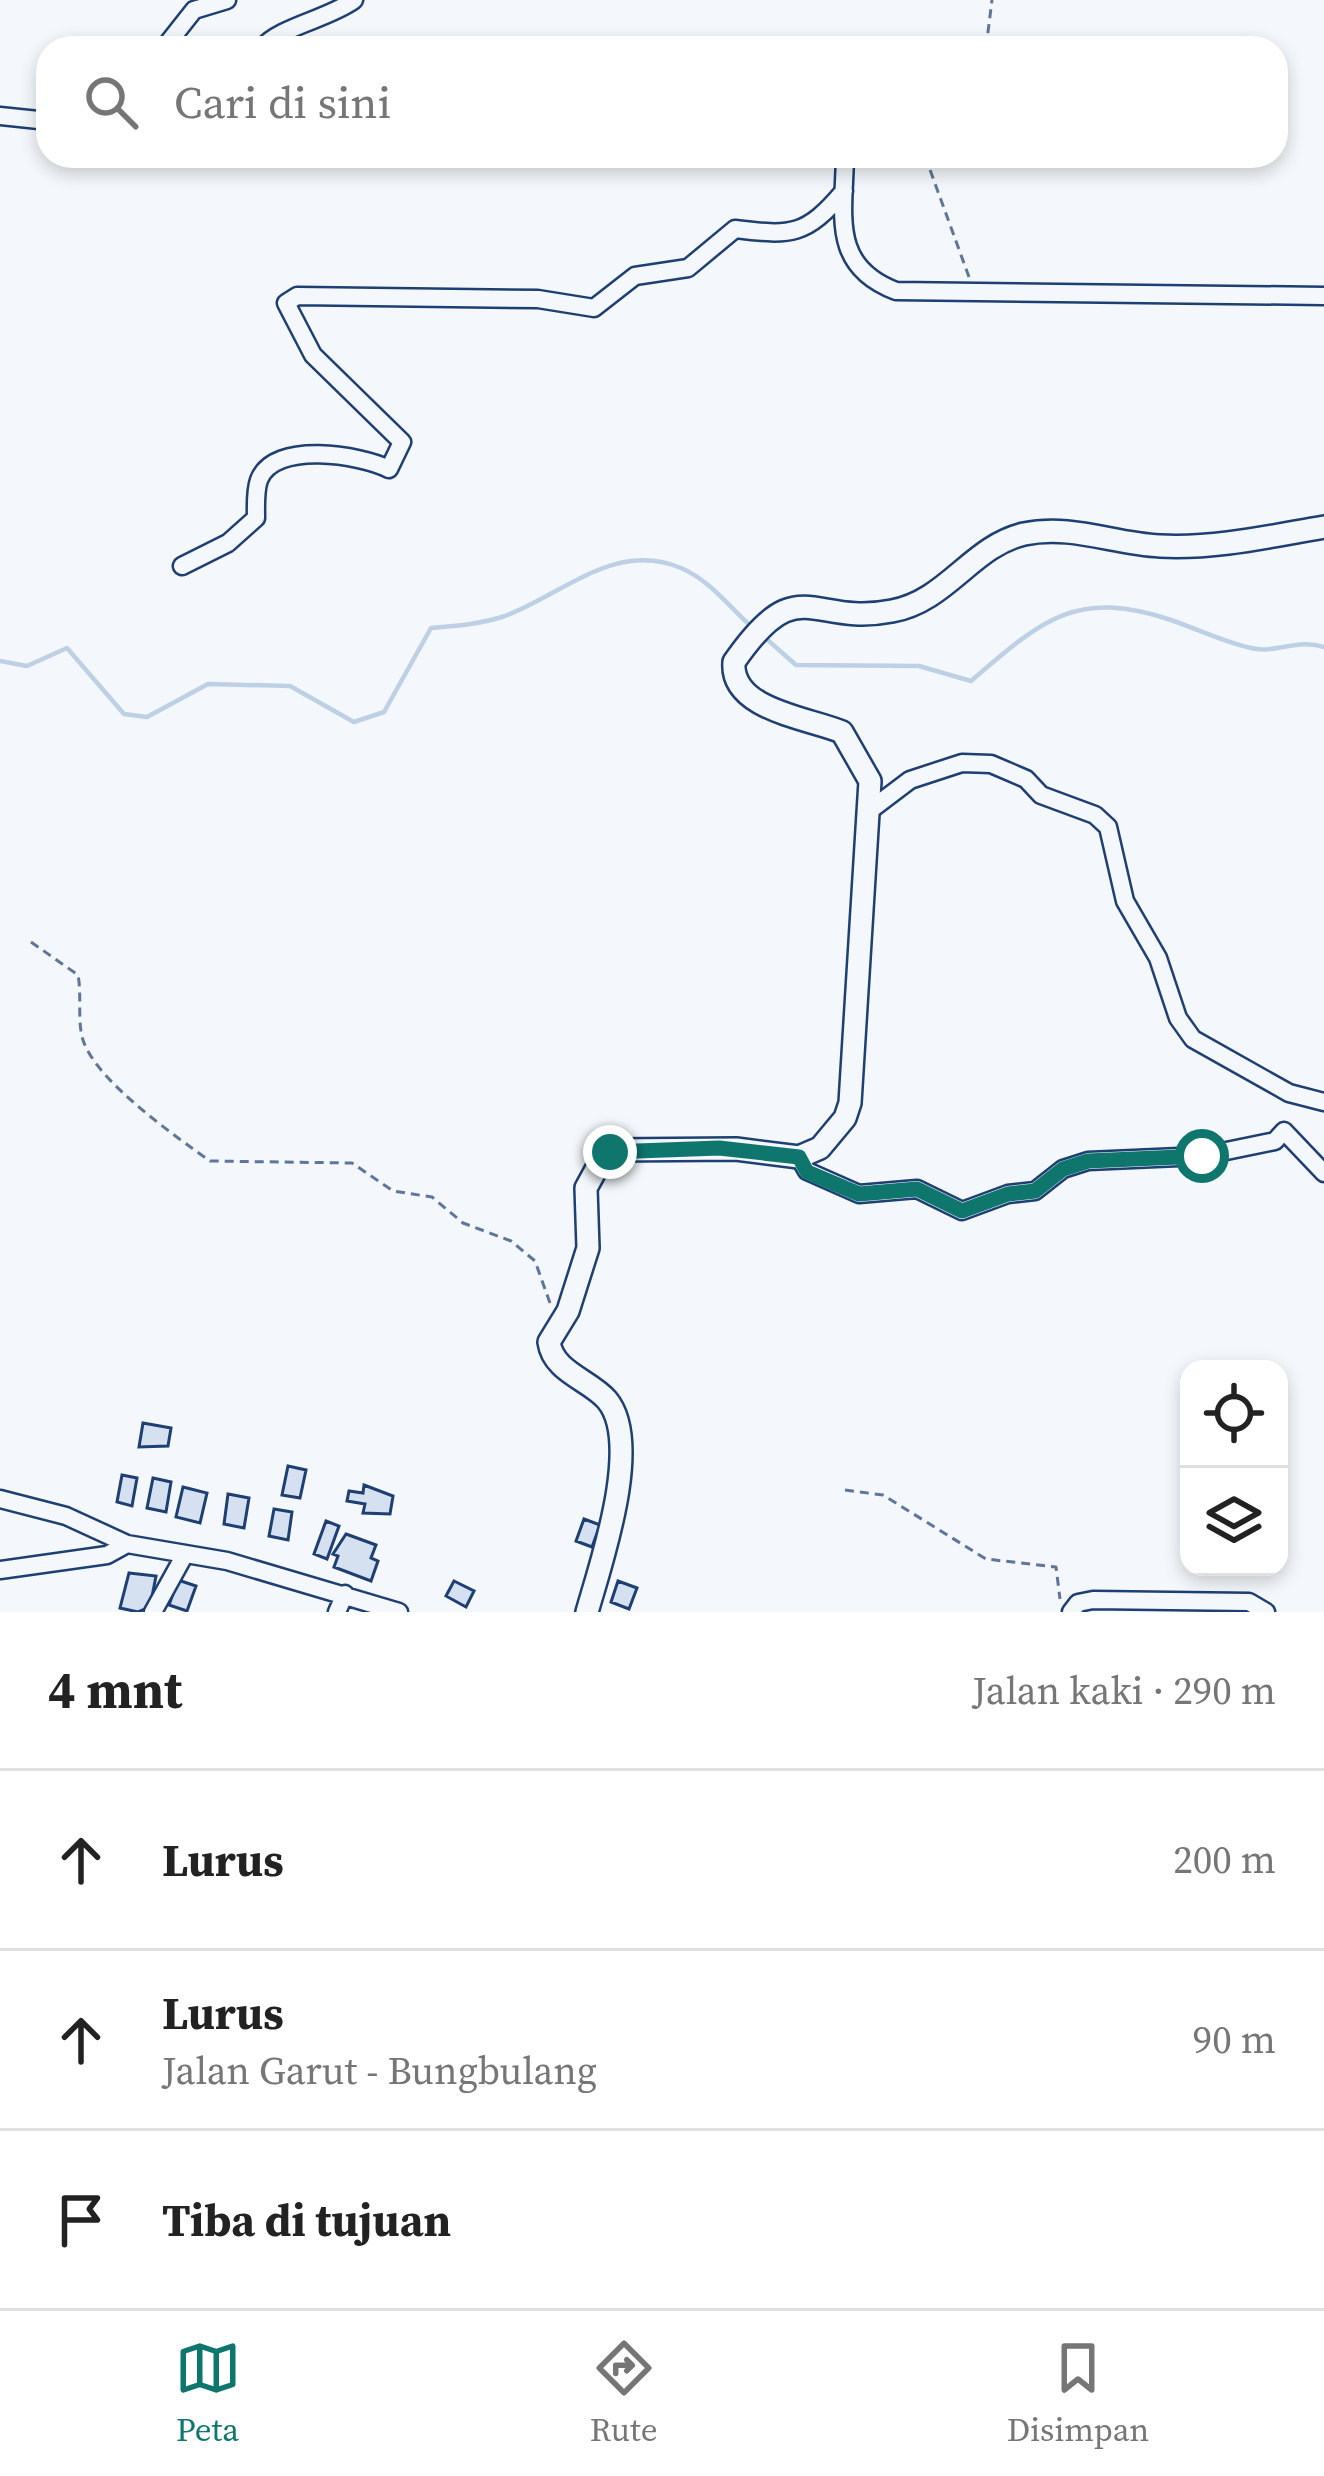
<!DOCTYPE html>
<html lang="id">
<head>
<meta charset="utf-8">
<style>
	:root { --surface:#fff; --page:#f6f6f6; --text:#222; --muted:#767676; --line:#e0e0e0; --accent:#0f766e }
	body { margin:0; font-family:"Source Serif 4",serif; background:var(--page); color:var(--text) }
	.controls { position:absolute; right:36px; bottom:36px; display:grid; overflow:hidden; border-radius:24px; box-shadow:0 6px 18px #0003 }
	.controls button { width:108px; height:108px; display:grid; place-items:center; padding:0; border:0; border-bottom:3px solid var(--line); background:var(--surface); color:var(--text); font:60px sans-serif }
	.stop { position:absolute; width:36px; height:36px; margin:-27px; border:9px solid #0f766e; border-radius:50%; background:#fff }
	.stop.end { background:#0f766e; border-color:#fff; box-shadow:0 3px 12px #0008 }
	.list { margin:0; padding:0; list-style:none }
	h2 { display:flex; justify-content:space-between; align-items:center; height:156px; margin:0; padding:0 48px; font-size:51px }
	h2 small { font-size:39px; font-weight:400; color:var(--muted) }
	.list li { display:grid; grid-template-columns:78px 1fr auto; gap:36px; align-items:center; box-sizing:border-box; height:180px; padding:0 48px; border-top:3px solid var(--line) }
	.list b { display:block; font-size:45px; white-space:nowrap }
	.list p { margin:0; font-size:39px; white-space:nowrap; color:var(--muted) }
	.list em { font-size:39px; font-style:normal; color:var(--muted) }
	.icon { flex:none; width:66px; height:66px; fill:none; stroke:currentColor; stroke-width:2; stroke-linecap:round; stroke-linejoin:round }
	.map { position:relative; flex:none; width:1324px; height:1612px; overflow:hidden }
	.search { position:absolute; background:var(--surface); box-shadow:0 6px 18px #0003; left:36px; right:36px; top:36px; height:132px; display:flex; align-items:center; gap:30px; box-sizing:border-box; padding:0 42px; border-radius:36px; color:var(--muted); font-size:45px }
	.sheet { height:696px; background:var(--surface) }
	nav { display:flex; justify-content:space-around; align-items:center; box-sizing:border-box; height:168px; border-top:3px solid var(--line); background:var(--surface); font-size:33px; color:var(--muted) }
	nav a { display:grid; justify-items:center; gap:6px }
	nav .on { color:var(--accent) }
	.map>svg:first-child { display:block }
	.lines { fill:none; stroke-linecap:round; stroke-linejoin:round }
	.stream { stroke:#bed0e5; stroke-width:4.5 }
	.building { fill:#d5e0f0; stroke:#1d3f73; stroke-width:3 }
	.minor-casing { stroke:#1d3f73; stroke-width:21 }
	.major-casing { stroke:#1d3f73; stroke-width:26 }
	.path { stroke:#5e769c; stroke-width:3; stroke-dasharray:9 6; stroke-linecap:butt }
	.minor { stroke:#f4f7fb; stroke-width:16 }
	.major { stroke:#f4f7fb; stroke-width:21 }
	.route { stroke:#0f766e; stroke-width:15 }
</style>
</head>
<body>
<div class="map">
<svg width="1324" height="1612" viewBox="0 0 1324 1612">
	<rect width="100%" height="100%" fill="#f4f7fb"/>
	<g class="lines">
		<path class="stream" d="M762 635 796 665 919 666 971 681C1042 620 1076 588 1171 620 1197 629 1224 642 1251 648 1276 654 1298 638 1324 647
			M0 661 27 666 67 648 124 714 147 717 208 684 290 686 354 722 384 712 431 628C457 626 481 624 505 616 562 595 615 540 681 568 711 581 729 607 753 628"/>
	</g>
	<path class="building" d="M143 1423 171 1428 168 1446 139 1447Z
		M288 1466 306 1470 300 1498 282 1495Z
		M122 1475 137 1478 132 1506 117 1502Z
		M153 1478 171 1482 166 1512 147 1508Z
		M364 1485 393 1496 390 1514 363 1513 365 1504 347 1501 349 1491 363 1493Z
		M183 1487 207 1493 200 1523 176 1517Z
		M228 1494 249 1498 244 1528 224 1524Z
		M274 1509 292 1512 288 1540 269 1536Z
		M584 1519 600 1525 592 1547 576 1541Z
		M326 1521 339 1526 327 1559 314 1554Z
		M346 1534 376 1545 371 1558 378 1561 371 1581 334 1567 338 1556 333 1554Z
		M129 1573 156 1576 150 1607 138 1612 120 1608Z
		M178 1580 196 1586 187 1611 169 1605Z
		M454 1581 474 1591 466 1607 446 1596Z
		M618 1581 637 1588 629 1609 611 1602Z"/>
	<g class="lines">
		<g class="minor-casing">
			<path id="minor" d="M164 48 194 10 227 0
				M262 48C279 27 328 19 354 0
				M0 116 48 121
				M845 156C844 215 830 266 896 291L1324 296
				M182 566 228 543 256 518C256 507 255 491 259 480 274 440 361 455 389 469L402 442 313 355 286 303 297 296 538 299 594 308 635 276 688 268 735 229C792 236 806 236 844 191
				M869 811 910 780 962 763 991 764 1026 779 1041 795 1095 815 1108 827 1125 901 1158 958 1178 1018 1193 1039 1289 1093 1324 1102
				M799 1157 807 1171 859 1194 917 1189 962 1211 1008 1194 1035 1191 1063 1169 1088 1161 1202 1156 1275 1141 1284 1131 1324 1173
				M0 1499 66 1516 127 1544
				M0 1570 107 1555 127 1544 227 1561 399 1612
				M153 1612 184 1556
				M337 1612 345 1594
				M1071 1612 1078 1603 1093 1600 1249 1602 1266 1612"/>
		</g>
		<g class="major-casing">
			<path id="major" d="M587 1612C600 1566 643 1443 607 1400 590 1380 553 1372 549 1342L568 1311 588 1248 586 1188 603 1157 614 1150 736 1149 799 1157 820 1148 845 1118 850 1103 870 781 842 732C809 718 730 710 734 662 799 568 810 627 892 611 947 601 972 546 1024 534 1072 524 1113 544 1160 546 1215 549 1271 536 1324 527"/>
		</g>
		<path class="path" d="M986 48 992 0
			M925 156 969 277
			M31 942 78 975C82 996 77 1021 83 1040 96 1081 175 1136 210 1161L352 1163 393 1191 432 1197 463 1223 511 1241 535 1261 550 1303
			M845 1490 883 1495 986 1559 1056 1567 1060 1599"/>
		<use href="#minor" class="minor"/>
		<use href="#major" class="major"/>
	</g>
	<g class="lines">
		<path class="route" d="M610 1152 719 1148 799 1157 807 1172 859 1194 917 1189 962 1211 1008 1194 1035 1191 1063 1169 1088 1161 1202 1156"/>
	</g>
</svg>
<div class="controls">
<button><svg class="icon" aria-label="locate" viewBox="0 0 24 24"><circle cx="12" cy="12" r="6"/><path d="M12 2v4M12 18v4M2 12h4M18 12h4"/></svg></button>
<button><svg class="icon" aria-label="layers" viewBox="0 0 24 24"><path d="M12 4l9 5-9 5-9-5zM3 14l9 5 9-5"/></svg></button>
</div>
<div class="stop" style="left:1202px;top:1156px"></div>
<div class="stop end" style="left:610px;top:1152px"></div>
<div class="search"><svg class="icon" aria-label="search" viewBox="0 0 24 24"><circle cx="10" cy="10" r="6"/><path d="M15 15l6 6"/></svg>Cari di sini</div>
</div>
<section class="sheet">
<h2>4 mnt<small>Jalan kaki · 290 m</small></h2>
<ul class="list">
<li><svg class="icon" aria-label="ahead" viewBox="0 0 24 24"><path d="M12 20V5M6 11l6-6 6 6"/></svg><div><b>Lurus</b></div><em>200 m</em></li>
<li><svg class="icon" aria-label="ahead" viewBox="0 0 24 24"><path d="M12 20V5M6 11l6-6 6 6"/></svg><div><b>Lurus</b><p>Jalan Garut - Bungbulang</p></div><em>90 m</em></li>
<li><svg class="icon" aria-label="arrive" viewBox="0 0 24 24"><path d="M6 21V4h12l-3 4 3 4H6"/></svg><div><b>Tiba di tujuan</b></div></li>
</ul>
</section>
<nav>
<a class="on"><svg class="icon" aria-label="map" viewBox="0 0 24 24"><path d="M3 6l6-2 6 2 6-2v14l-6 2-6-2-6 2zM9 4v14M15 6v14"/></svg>Peta</a>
<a><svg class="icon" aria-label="directions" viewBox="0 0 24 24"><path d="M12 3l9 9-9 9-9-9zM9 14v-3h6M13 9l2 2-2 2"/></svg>Rute</a>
<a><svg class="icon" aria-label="saved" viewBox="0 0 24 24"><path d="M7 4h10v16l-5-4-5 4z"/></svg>Disimpan</a>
</nav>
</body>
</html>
